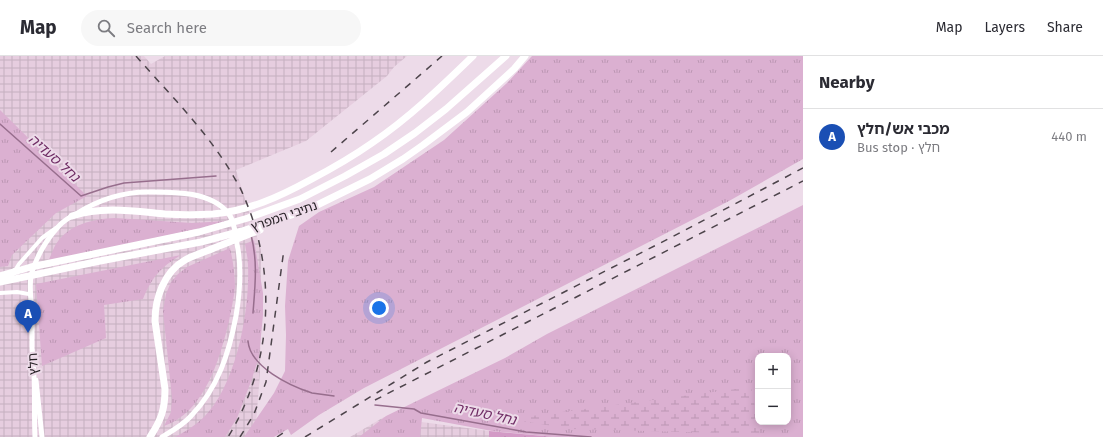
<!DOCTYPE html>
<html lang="en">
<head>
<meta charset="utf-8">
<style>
	:root { --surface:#fff; --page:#f7f7f7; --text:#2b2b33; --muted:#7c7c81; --line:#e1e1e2; --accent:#1a73e8 }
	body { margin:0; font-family:"Fira Sans","Noto Sans Hebrew",sans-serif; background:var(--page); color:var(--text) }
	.controls { position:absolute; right:12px; bottom:12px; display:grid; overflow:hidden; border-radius:8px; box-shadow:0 2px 10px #0003 }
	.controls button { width:36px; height:36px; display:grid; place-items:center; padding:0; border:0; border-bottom:1px solid var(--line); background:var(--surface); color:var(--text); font:20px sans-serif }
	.you { position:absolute; left:379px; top:252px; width:14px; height:14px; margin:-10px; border:3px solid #fff; border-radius:50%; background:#1a73e8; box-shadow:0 0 0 6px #1a73e833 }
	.badge { display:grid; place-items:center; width:26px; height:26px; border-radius:50%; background:var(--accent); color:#fff; font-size:13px; font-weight:700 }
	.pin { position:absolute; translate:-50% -33px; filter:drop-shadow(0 1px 2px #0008) }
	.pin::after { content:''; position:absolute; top:21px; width:14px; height:12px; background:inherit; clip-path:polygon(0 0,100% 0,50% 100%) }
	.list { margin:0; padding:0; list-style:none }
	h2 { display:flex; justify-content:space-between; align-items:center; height:52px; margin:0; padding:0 16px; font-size:17px }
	h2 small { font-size:13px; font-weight:400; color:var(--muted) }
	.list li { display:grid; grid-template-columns:26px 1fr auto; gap:12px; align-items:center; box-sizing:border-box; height:56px; padding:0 16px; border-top:1px solid var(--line) }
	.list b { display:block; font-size:15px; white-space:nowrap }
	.list p { margin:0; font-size:13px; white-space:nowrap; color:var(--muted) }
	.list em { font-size:13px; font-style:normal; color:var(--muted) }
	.icon { flex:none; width:22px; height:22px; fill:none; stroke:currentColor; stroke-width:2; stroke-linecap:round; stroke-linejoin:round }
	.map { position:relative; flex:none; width:803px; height:381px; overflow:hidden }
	header { display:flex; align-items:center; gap:24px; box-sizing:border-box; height:56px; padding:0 20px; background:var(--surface); border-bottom:1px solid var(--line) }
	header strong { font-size:19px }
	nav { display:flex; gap:22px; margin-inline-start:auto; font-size:14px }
	.search { width:280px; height:36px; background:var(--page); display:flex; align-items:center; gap:10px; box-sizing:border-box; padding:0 14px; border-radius:22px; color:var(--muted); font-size:15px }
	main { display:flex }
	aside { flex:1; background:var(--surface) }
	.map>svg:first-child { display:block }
	.industrial { fill:url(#industrial-grid) }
	.grass { fill:url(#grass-tufts); fill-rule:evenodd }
	.forest { fill:url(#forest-crowns) }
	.wetland { fill:url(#wetland-marsh) }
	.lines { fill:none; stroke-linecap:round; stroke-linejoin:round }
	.stream { stroke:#976e8d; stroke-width:1.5 }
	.minor { stroke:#fff; stroke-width:4 }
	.tertiary { stroke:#fff; stroke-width:5 }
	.trunk { stroke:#fff; stroke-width:7 }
	.motorway { stroke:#fff; stroke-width:7 }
	.rail { stroke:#4d444b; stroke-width:1.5; stroke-dasharray:7 7; stroke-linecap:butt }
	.labels { text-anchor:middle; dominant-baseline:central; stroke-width:4; stroke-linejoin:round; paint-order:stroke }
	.street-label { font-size:13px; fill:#282227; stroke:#eddbe9 }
	.water-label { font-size:14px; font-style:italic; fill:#702d65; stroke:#eddbe9 }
</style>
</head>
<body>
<header>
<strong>Map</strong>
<div class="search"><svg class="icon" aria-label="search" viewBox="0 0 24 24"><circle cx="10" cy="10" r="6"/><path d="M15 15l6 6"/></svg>Search here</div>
<nav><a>Map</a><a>Layers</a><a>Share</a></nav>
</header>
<main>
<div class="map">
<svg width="803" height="381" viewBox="0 0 803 381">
	<defs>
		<pattern id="industrial-grid" width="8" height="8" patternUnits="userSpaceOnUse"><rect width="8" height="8" fill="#e6cddf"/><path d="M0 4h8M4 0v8" fill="none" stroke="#c5b0bf"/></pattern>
		<pattern id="grass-tufts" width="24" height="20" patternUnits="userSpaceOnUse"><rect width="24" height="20" fill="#dbb0d1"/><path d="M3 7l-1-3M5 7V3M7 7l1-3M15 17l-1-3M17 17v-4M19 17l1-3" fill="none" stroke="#bc97b3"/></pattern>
		<pattern id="forest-crowns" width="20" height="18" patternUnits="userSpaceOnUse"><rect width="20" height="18" fill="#d39ac6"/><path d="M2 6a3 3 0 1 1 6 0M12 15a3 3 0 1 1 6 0" fill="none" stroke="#ab7da1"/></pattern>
		<pattern id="wetland-marsh" width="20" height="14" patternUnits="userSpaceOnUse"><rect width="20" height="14" fill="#dbb0d1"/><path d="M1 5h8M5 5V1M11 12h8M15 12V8" fill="none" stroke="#bc97b3"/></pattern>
	</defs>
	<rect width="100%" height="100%" fill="#eddbe9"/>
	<path class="industrial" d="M0 0H144L151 8 165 0H407L394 11 387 20 306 85 236 114 261 194 260 316 255 381H0Z
		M384 361 489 375V381H350Z"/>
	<path class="grass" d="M532 0H803V103L729 145 364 332 319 359 291 379 288 373 274 381H244L274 337 285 315 286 279 285 250 288 205 299 170 319 156 374 131 444 84 507 27Z
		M0 54 87 140 56 157 12 199 8 210 0 211Z
		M803 149V381H556L492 375 422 362 420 381H359L386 360 505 302 547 278ZM758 300H788V366H758Z
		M115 162 192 167 227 165 188 175 48 205C51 200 53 193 56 188 69 168 93 163 115 162Z
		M254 184 263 237V259L259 301 250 328 237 362 225 381H175C185 376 194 370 203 362 236 330 250 255 248 209 248 202 246 195 245 188Z
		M230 192C233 205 235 218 235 231 234 242 231 254 229 265 221 298 208 344 178 363 174 366 169 368 164 370L171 356 172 342 163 255 166 238 171 226 178 218 187 211Z
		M181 199C161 211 152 221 143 243L104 249 106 282 42 310 36 228Z"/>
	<path class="forest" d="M489 375 555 381H489Z"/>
	<path class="wetland" d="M751 331 760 378 572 373 509 363Z"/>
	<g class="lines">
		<path class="stream" d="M0 68 81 140 108 131 124 127 216 120
			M251 179C258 205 255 231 253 257
			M248 285C250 311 290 330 312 337 319 338 327 339 334 340
			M375 349 414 353 421 357 526 376 591 381"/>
		<path class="minor" d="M13 215 16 213 19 208 42 182 56 172
			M0 237 17 236 29 238"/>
		<path class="tertiary" d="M36 324 42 381
			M35 381C34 360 35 339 34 319 34 310 33 301 32 292 32 280 32 268 32 256 31 244 29 233 31 220 35 203 46 184 58 171 62 166 70 161 76 158 98 144 122 136 148 136 173 136 210 135 228 157 235 165 235 178 237 188 242 212 240 236 236 260 229 297 218 332 191 360 183 369 172 375 162 381"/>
		<path class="trunk" d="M72 160C103 150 133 155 165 158 181 159 197 159 213 158 248 155 279 141 310 124 331 113 352 101 372 87 409 62 441 31 473 0"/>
		<path class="motorway" d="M0 220 31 211 199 176 248 162 300 143 345 120 384 98 415 77 446 53 506 0
			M0 226 100 205 201 186 242 175 307 154 370 123 403 103 423 89 467 56 514 13 525 0
			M150 381C161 364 165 354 165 333L155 265C155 242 164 216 185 204 194 199 205 196 214 192 230 186 245 180 260 174"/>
		<path class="rail" d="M136 0C170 39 209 77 235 123 241 132 245 143 249 153 277 227 270 313 228 381
			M331 96 442 0
			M375 344 803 125
			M240 381 254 358 266 326 284 193
			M277 381 283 377
			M305 381 427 306 672 181 803 112"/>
	</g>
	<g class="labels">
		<g class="street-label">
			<text transform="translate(284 160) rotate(-19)">נתיבי המפרץ</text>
			<text transform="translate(33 308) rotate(-93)">חלץ</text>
		</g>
		<g class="water-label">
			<text transform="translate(54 102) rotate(42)">נחל סעדיה</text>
			<text transform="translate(485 358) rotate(12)">נחל סעדיה</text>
		</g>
	</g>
</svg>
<div class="controls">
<button>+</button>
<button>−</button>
</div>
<div class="you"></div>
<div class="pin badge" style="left:28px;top:277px;background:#1a4fb4">A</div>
</div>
<aside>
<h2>Nearby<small></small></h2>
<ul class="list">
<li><span class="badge" style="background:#1a4fb4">A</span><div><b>מכבי אש/חלץ</b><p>Bus stop · חלץ</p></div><em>440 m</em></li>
</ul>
</aside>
</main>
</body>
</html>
